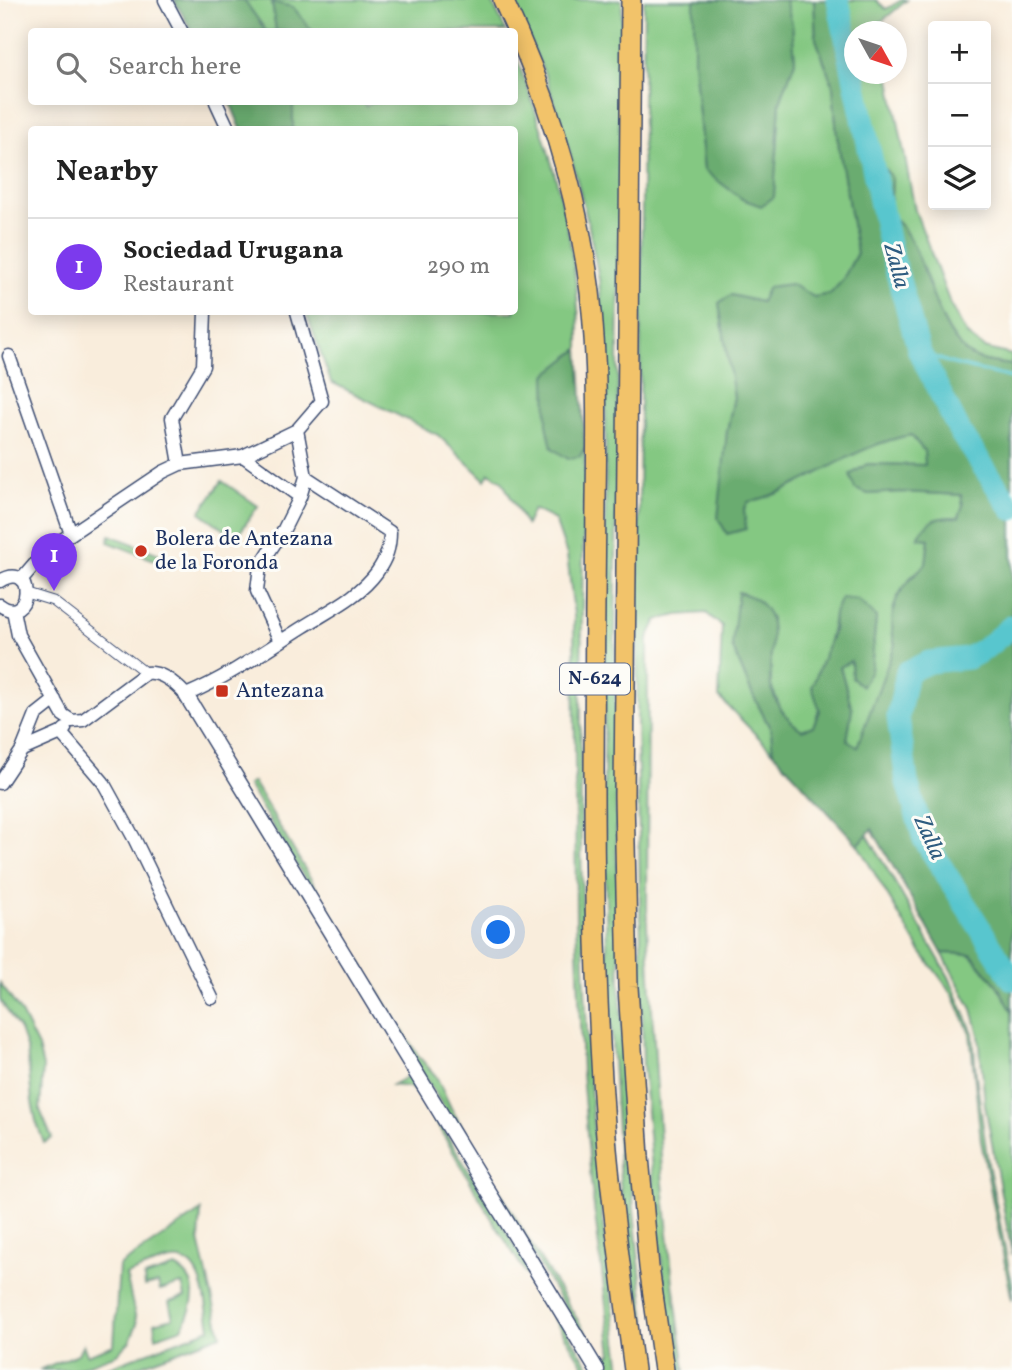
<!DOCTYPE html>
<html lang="en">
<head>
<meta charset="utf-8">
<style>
	:root { --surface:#fff; --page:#f6f6f6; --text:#222; --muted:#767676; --line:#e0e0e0; --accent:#7c3aed }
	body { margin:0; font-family:Vollkorn,serif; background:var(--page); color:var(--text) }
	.controls { position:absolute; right:21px; top:21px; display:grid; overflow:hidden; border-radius:7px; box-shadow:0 4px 18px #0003 }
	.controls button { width:63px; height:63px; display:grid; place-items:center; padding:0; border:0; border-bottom:2px solid var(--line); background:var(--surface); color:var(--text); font:35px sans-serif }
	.compass { position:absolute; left:844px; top:21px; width:63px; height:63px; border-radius:50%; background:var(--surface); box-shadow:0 4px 18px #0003; rotate:130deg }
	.you { position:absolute; left:499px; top:933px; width:24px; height:24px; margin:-18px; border:5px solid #fff; border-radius:50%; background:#1a73e8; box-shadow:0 0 0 10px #1a73e833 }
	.badge { display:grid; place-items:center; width:46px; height:46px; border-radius:50%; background:var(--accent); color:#fff; font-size:23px; font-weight:700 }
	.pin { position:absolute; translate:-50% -58px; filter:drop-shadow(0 2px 4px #0008) }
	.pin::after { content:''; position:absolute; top:37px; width:24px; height:21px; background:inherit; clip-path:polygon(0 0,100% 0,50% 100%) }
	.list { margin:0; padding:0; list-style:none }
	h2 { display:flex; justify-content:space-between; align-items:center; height:91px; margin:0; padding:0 28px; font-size:30px }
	h2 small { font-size:23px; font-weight:400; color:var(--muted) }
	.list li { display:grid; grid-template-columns:46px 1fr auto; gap:21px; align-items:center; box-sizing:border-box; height:98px; padding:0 28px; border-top:2px solid var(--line) }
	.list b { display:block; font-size:26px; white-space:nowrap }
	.list p { margin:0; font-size:23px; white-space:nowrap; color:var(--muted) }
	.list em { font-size:23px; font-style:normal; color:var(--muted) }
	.icon { flex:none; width:38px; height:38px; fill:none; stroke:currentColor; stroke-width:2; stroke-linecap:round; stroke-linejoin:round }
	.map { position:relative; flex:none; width:1012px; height:1370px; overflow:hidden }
	.search { position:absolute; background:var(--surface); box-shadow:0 4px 18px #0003; left:28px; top:28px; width:490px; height:77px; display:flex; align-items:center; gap:18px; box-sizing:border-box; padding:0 24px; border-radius:7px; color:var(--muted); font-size:26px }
	.panel { position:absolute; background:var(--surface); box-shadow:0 4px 18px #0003; left:28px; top:126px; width:490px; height:189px; border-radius:7px }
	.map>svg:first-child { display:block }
	.green { fill:#84c882; stroke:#507c70; stroke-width:2 }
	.forest { fill:#6bac70; stroke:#436e67; stroke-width:2 }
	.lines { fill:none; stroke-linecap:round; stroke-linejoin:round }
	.stream { stroke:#59c6ce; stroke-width:3.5 }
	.river { stroke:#59c6ce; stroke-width:23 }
	.pedestrian-casing { stroke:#3c4c71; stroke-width:11 }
	.minor-casing { stroke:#3c4c71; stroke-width:15 }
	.tertiary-casing { stroke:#3c4c71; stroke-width:17 }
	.trunk-casing { stroke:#3c4c71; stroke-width:22 }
	.pedestrian { stroke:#fff; stroke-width:9 }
	.minor { stroke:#fff; stroke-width:12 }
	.tertiary { stroke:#fff; stroke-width:14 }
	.trunk { stroke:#f2c36a; stroke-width:19 }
	.poi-dot { fill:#c8321e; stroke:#fdfcf7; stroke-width:2.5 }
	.labels { text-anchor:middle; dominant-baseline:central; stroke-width:6; stroke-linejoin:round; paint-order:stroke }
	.shield { fill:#fdfcf7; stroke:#5f6c8c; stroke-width:2 }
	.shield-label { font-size:19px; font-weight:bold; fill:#1b2f5e }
	.poi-label { font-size:21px; fill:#1b2f5e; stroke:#fdfcf7; text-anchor:start }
	.water-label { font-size:23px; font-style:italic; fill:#2e5c80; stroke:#fdfcf7 }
</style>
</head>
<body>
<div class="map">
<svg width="1012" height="1370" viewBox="0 0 1012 1370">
	<rect width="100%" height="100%" fill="#fdfcf7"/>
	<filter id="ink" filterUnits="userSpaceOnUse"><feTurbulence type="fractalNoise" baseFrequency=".0143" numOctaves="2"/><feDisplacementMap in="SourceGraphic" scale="14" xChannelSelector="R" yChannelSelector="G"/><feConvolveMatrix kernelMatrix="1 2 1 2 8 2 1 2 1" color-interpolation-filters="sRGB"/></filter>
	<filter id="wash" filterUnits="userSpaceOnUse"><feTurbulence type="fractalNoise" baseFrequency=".00686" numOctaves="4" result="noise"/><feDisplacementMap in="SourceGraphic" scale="28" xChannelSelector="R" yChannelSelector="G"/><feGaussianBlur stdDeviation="1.57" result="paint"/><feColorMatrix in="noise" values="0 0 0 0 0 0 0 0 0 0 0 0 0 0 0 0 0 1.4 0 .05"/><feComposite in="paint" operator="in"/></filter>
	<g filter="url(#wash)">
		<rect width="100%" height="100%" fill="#f9eddc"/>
		<path class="green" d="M244 0H491L506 31H312L272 3 276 31H266Z
			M512 0H622C619 216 616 432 615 648 615 889 619 1131 652 1370H641L620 1181 607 955 604 810 606 373 599 279 588 222 570 153 546 77Z
			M644 0H694V60L704 170 722 183 777 155 780 102 795 61 792 24 785 0H814L816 39 833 86 837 136 857 253 842 281 831 294 814 297 791 284 762 303 731 295 719 303 734 397 727 431 724 471 744 510 747 502C760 499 773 496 784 490 827 470 865 443 911 435L925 451V465L867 464 868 494 902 492 962 495 963 505 959 517C938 517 928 518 919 538L929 539 926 564 910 578 892 631 895 645 857 748 847 740 852 709 840 667 851 660 852 678 862 686 871 671 876 618 834 613C833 628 829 638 826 652 821 677 824 702 813 726L802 730 785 718 771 686V617L732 646 751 691 771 730 773 752 719 697 722 626 706 613 678 615 657 620 648 638 647 925 662 1173 673 1283 685 1370H676L656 1218 643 1065 637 722Z
			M844 0H876L886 9 902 0H907L870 31 855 32 854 48Z
			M515 54C550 147 581 247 579 349L568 357 580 456 585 447C581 653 576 860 589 1065 595 1167 608 1269 621 1370H603L248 785 253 782 377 990 419 1057 436 1076 451 1108 532 1246 592 1343 603 1358 612 1354 591 1182 582 1073 576 920 574 615 567 555 555 520 533 509 526 525 502 481 489 473 485 480 438 435 331 382 306 312H514V130H293V102H363L366 106 373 102H514Z
			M860 74H889L915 210 951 306 967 335 984 348 1012 355V365C997 363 978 362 966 352 939 329 929 276 913 245 906 233 903 224 890 217L892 178 877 159Z
			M222 481 258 506 236 538 200 512Z
			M110 535 175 560 172 567 108 542Z
			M867 834 949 977 973 1033 976 1075 988 1163 1012 1284V1300L981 1141 970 1033 953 995 919 949 858 845Z
			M942 953 970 954 997 985 1012 1011V1255L985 1105 979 1035 972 1009Z
			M0 983 20 1011 38 1047 43 1067 40 1110 52 1138 44 1143 36 1121 32 1102 27 1050 20 1030 0 1000Z
			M410 1075 591 1370H586L492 1219 423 1100 410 1087 392 1085Z
			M201 1211 199 1240 221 1335 128 1370H101L210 1329C206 1306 205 1256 173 1260 158 1261 140 1270 126 1275L137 1324 130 1341 117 1354 73 1370H39L78 1354 83 1344 87 1355 114 1345 119 1266Z
			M175 1267C202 1280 194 1306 182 1328L156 1337 154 1323 173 1318 169 1302 185 1297 182 1284 160 1290 158 1283 145 1286 144 1277Z"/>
		<path class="forest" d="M174 0H244L266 31H192Z
			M694 0H785L792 24 795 61 780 102 774 197 761 206 742 199 704 170 694 60Z
			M814 0H844L854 51 855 74H860L877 159 892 178 890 217C903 224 906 233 913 245 929 276 938 329 966 352 978 362 997 363 1012 365V1011L997 985 971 954 942 953 872 829 858 845 773 752 771 730 751 691 732 646 738 592C790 605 765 649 771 686 775 704 787 720 802 730L813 726 820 711 812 687 833 632 834 613 841 598 858 600 876 617 871 671 862 686 852 678 851 661 840 667 852 709 847 740 857 747 895 645C886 606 898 589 926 564L929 539 918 538C928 518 938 517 959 517L963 505 961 495 902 492 868 494 855 489 850 475 867 464 925 465 924 451 911 435C864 443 827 471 784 490 773 496 760 499 748 502L744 510 746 529 727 534 718 518 727 431 734 397 719 303 731 295 761 302 768 287 791 284 814 297 830 294 842 281 857 253 837 136 833 86 816 39Z
			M272 2 293 7 312 31H276Z
			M230 102H293V129H241Z
			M579 349 585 447 580 456 568 459 552 448 547 425 546 375Z"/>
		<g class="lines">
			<path class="stream" d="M919 351 950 363 1012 378"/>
			<path class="river" d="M838 0 890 248 919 351 960 432 1012 509
				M1012 626 983 650 968 658 929 662 907 672 898 717 907 782 924 839 1012 979"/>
		</g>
	</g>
	<g filter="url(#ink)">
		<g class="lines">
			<g class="pedestrian-casing">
				<path id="pedestrian" d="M27 593 53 601 146 673"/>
			</g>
			<g class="minor-casing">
				<path id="minor" d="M165 0 182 32
					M216 102 229 130
					M9 356 71 534
					M243 456 300 497
					M180 464 172 418 203 366 205 312
					M21 580 47 550 163 472 180 464 243 456 297 430 322 401 297 312
					M0 581C37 559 31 628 0 605
					M13 610 18 635 63 715 72 721 83 720 146 673C162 671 176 684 186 695 228 677 265 651 303 627 328 611 359 597 377 572 386 559 390 548 390 532L306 477 297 430
					M280 641 257 591 260 566 284 529 300 497 306 477
					M61 733 103 782 135 840 212 998
					M22 750 61 733 65 729
					M0 783 22 750 36 715 55 700"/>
			</g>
			<g class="tertiary-casing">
				<path id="tertiary" d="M186 695 597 1370"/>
			</g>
			<g class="trunk-casing">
				<path id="trunk" d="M503 0C547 93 577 190 590 292 598 361 597 432 596 501 595 596 594 692 594 787 594 907 597 1029 607 1149 614 1223 624 1296 634 1370
					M631 0 624 796 628 987 639 1157 649 1267 664 1370"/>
			</g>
			<use href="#pedestrian" class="pedestrian"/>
			<use href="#minor" class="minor"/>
			<use href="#tertiary" class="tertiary"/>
			<use href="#trunk" class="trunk"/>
		</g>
	</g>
	<g class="poi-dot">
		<circle cx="141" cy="551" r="7"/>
		<rect x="215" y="684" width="14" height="14" rx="3.5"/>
	</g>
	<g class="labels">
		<rect class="shield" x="560" y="663.5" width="70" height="31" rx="5"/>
		<g class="shield-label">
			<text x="595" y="679">N-624</text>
		</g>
		<g class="poi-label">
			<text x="155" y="539">Bolera de Antezana<tspan x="155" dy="24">de la Foronda</tspan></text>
			<text x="236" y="691">Antezana</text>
		</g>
		<g class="water-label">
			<text transform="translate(896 266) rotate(75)">Zalla</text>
			<text transform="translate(929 838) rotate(66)">Zalla</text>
		</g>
	</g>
</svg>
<div class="controls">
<button>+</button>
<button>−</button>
<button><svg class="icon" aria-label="layers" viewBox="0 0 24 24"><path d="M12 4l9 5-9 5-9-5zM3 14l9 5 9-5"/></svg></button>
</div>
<svg class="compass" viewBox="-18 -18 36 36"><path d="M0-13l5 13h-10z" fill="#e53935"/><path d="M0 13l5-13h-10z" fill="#767676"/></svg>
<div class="you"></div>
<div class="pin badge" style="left:54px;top:591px">1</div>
<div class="search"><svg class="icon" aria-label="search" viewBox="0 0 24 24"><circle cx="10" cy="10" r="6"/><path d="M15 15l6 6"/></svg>Search here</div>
<section class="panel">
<h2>Nearby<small></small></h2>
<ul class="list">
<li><span class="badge">1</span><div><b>Sociedad Urugana</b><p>Restaurant</p></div><em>290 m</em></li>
</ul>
</section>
</div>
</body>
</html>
